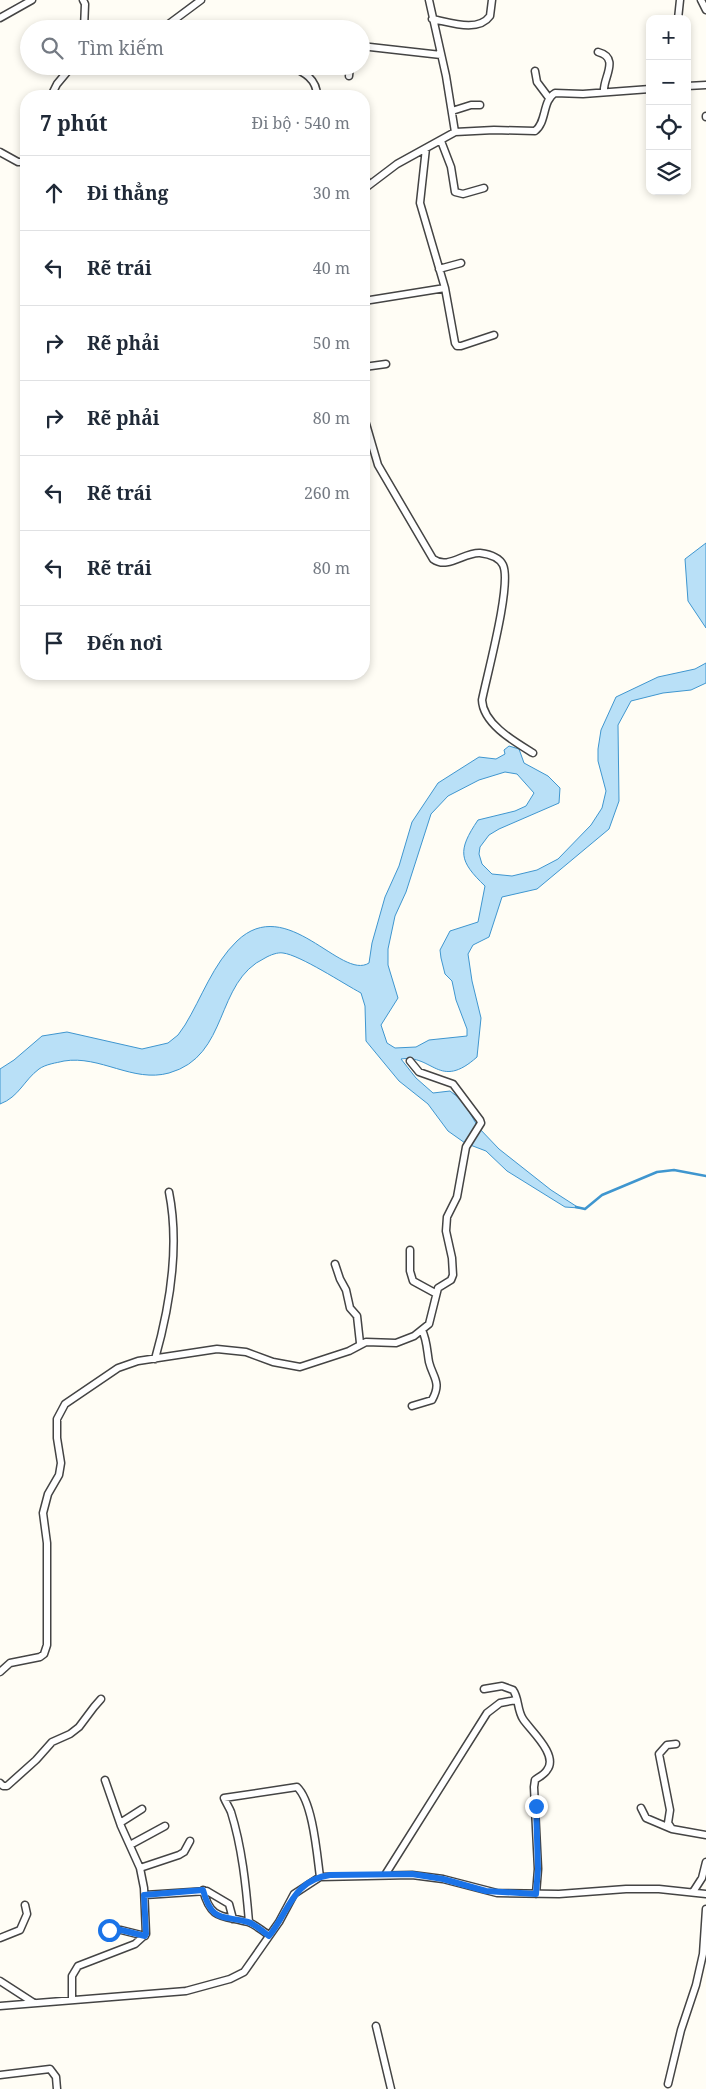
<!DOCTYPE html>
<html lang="vi">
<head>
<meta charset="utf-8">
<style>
	:root { --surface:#fff; --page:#f6f6f7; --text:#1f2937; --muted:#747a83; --line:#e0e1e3 }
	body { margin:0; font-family:"Noto Serif",serif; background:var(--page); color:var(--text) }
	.controls { position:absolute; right:15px; top:15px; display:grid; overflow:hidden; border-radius:10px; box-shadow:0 2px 8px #0003 }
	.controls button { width:45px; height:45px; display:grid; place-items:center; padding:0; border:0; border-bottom:1px solid var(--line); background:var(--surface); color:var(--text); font:25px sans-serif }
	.stop { position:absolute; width:15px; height:15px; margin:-11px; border:4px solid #1a73e8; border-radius:50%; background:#fff }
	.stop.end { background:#1a73e8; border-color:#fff; box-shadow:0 1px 5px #0008 }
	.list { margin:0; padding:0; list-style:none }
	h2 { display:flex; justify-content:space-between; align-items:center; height:65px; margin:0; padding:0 20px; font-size:21px }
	h2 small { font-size:16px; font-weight:400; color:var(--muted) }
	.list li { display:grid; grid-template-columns:32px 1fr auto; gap:15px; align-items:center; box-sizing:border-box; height:75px; padding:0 20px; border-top:1px solid var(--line) }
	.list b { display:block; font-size:19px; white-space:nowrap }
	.list em { font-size:16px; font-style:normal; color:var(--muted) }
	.icon { flex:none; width:28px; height:28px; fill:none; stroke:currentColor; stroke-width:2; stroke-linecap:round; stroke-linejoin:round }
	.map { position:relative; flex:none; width:706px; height:2089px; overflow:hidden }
	.search { position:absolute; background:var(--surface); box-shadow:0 2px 8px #0003; left:20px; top:20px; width:350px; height:55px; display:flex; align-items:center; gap:12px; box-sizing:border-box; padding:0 18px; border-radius:28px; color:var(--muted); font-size:19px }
	.panel { position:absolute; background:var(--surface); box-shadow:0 2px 8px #0003; left:20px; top:90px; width:350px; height:590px; border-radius:20px }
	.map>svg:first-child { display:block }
	.water { fill:#b9e0f7; stroke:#3f96cf; fill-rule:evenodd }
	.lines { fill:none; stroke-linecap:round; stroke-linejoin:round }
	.stream { stroke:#3f96cf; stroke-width:2.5 }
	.street-casing { stroke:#444; stroke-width:9 }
	.street { stroke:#fff; stroke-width:6 }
	.route { stroke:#1a73e8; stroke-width:6 }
</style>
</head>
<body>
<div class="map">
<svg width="706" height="2089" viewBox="0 0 706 2089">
	<rect width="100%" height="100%" fill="#fffdf5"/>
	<path class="water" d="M706 543V628L688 601 685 559Z
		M706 663V683L691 690 663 693 631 701 618 725 619 801 609 829 537 889 502 897 489 937 473 945 468 954 472 981 481 1018 477 1057C439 1091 433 1054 401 1059L416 1078 433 1093 450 1091 463 1101 478 1127 499 1149 551 1190 579 1208 565 1207 507 1171 486 1151 465 1143 448 1131 428 1104 399 1081 366 1041 365 1006 361 993C344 984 300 955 283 953 278 952 270 955 265 958 214 982 230 1056 169 1073 133 1083 100 1055 64 1061 56 1063 46 1064 39 1069 24 1080 19 1097 0 1104V1069L14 1060 42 1036 67 1032 142 1049 168 1043 178 1035 185 1025C202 997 213 964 237 941 287 893 341 981 369 963L372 943 385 897 399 866 412 822 438 783 479 757 496 759 505 754 504 750 509 746 519 749 524 763 548 776 560 788 559 803 499 829 489 835 480 847 479 854 482 864 492 874 512 876 537 870 558 859 591 825 602 808 606 791 598 761V749L601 730 616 697 658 677 695 669ZM505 772 517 774 534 793 526 806 515 811 478 820C457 851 459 861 485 886L478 922 450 931 440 950 441 958 445 974 452 981 456 1000 467 1029V1036L429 1040 416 1047 395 1048 387 1043 381 1025 398 998 388 965V949L395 916 406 892 431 814 448 796 479 780Z"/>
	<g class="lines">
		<path class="stream" d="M576 1207 585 1209 602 1195 657 1172 674 1170 706 1176"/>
		<g class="street-casing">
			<path id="street" d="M83 0 85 4 84 29
				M701 0 706 10
				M0 18 32 0
				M432 19C449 22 478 33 490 16L492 0
				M678 19 680 0
				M162 29 201 0
				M361 46 441 55
				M598 52C621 58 602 79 604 92
				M98 66 102 70
				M290 66C304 72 317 79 317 96
				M535 71 537 82 549 98
				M349 76 350 66
				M687 86 706 85
				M51 96 57 84 72 66
				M452 111 471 105H480
				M706 117V116
				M455 132 494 130 535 131C547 122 542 101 555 93L583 94 650 89
				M441 141 451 167 455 192 463 194 484 188
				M426 148 420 203 445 288 455 343 457 346H461L494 335
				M0 152 18 162H23L26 158
				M364 176 369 185
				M364 189 397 164 455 132 446 76 429 0
				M439 269 461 263
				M364 301 445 288
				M364 367 386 364
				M364 417 378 465 433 559C448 570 464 552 480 553 488 554 499 557 503 565 512 584 487 675 482 700 483 724 515 742 533 753
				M410 1250V1271L413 1281 435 1293
				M335 1264 340 1279 346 1290 350 1308 357 1316 360 1343
				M155 1359C170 1306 180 1247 169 1192
				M412 1406 432 1400C442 1382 433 1378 429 1362 427 1351 427 1340 422 1330
				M0 1672 10 1663 40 1657 44 1654 47 1645V1543L43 1513 48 1494 59 1475 61 1463 57 1438V1419L65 1404 118 1368 138 1361 217 1349 246 1352 273 1362 300 1367 349 1351 366 1342 396 1343 414 1336 429 1324 438 1288 451 1280 453 1275 452 1258 446 1231 447 1217 457 1197 466 1147 481 1123 480 1120 453 1084 419 1072 410 1061
				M484 1689 502 1686 513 1690C519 1698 517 1710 523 1719 530 1730 559 1755 547 1770 545 1774 539 1777 535 1780L534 1787 538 1869 536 1894
				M676 1744 667 1745 659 1754 670 1810 668 1823 672 1829 706 1835
				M0 1783 3 1786H7L36 1760 52 1742 70 1734 79 1727 94 1707 101 1699
				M641 1808 646 1818 672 1829
				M120 1823 142 1809
				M130 1845 165 1826
				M140 1868 179 1855 184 1852 190 1841
				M385 1875 487 1713 500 1703 516 1700
				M203 1890C211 1921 223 1915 248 1922 255 1924 262 1931 269 1935
				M693 1892 702 1878 706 1862
				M145 1895 207 1891 229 1904 233 1919
				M249 1922C246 1886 242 1847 231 1812 229 1807 226 1803 224 1798L297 1787C313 1802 317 1855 320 1877
				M109 1930H121L145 1936
				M0 1938 20 1930 27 1914 25 1905
				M0 1981 34 2003
				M72 2000V1976L78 1966 135 1944 146 1934 144 1888 140 1868 121 1826 105 1780
				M0 2006 186 1991 230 1979 244 1972 279 1922 294 1894 320 1877 412 1875 443 1879 497 1893 559 1894 626 1889H659L706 1894
				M376 2026 391 2089
				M0 2075 50 2069 56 2077 57 2089
				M668 2084 681 2030 696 1985 703 1954 706 1909"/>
		</g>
		<use href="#street" class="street"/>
	</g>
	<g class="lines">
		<path class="route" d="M109 1930H121L145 1936 146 1934 144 1895 203 1890C212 1923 222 1915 248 1922 255 1924 262 1931 269 1936 289 1911 293 1880 330 1875L412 1874 443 1879 486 1891 536 1894 538 1869 536 1806"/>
	</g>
</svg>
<div class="controls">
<button>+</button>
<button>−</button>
<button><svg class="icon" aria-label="locate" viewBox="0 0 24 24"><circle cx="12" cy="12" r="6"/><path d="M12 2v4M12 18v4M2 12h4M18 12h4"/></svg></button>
<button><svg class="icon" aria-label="layers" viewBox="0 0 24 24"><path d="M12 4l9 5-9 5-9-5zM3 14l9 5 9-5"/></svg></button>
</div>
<div class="stop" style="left:109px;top:1930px"></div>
<div class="stop end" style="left:536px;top:1806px"></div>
<div class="search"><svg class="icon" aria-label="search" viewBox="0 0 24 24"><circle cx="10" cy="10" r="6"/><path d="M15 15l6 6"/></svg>Tìm kiếm</div>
<section class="panel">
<h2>7 phút<small>Đi bộ · 540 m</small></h2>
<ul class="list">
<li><svg class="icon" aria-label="ahead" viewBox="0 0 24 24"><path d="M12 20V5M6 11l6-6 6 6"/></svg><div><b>Đi thẳng</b></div><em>30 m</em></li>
<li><svg class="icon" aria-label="left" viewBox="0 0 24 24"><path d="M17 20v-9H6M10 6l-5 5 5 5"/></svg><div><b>Rẽ trái</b></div><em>40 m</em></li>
<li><svg class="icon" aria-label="right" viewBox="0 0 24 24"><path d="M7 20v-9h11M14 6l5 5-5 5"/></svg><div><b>Rẽ phải</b></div><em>50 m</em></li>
<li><svg class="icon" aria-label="right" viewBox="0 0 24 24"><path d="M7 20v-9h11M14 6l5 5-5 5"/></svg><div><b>Rẽ phải</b></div><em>80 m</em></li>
<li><svg class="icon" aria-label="left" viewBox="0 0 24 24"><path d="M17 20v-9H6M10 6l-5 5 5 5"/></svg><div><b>Rẽ trái</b></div><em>260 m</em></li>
<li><svg class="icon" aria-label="left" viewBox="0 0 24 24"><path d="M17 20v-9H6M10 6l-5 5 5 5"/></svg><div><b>Rẽ trái</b></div><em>80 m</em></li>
<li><svg class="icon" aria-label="arrive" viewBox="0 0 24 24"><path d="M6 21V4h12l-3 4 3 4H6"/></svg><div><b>Đến nơi</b></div></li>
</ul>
</section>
</div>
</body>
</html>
